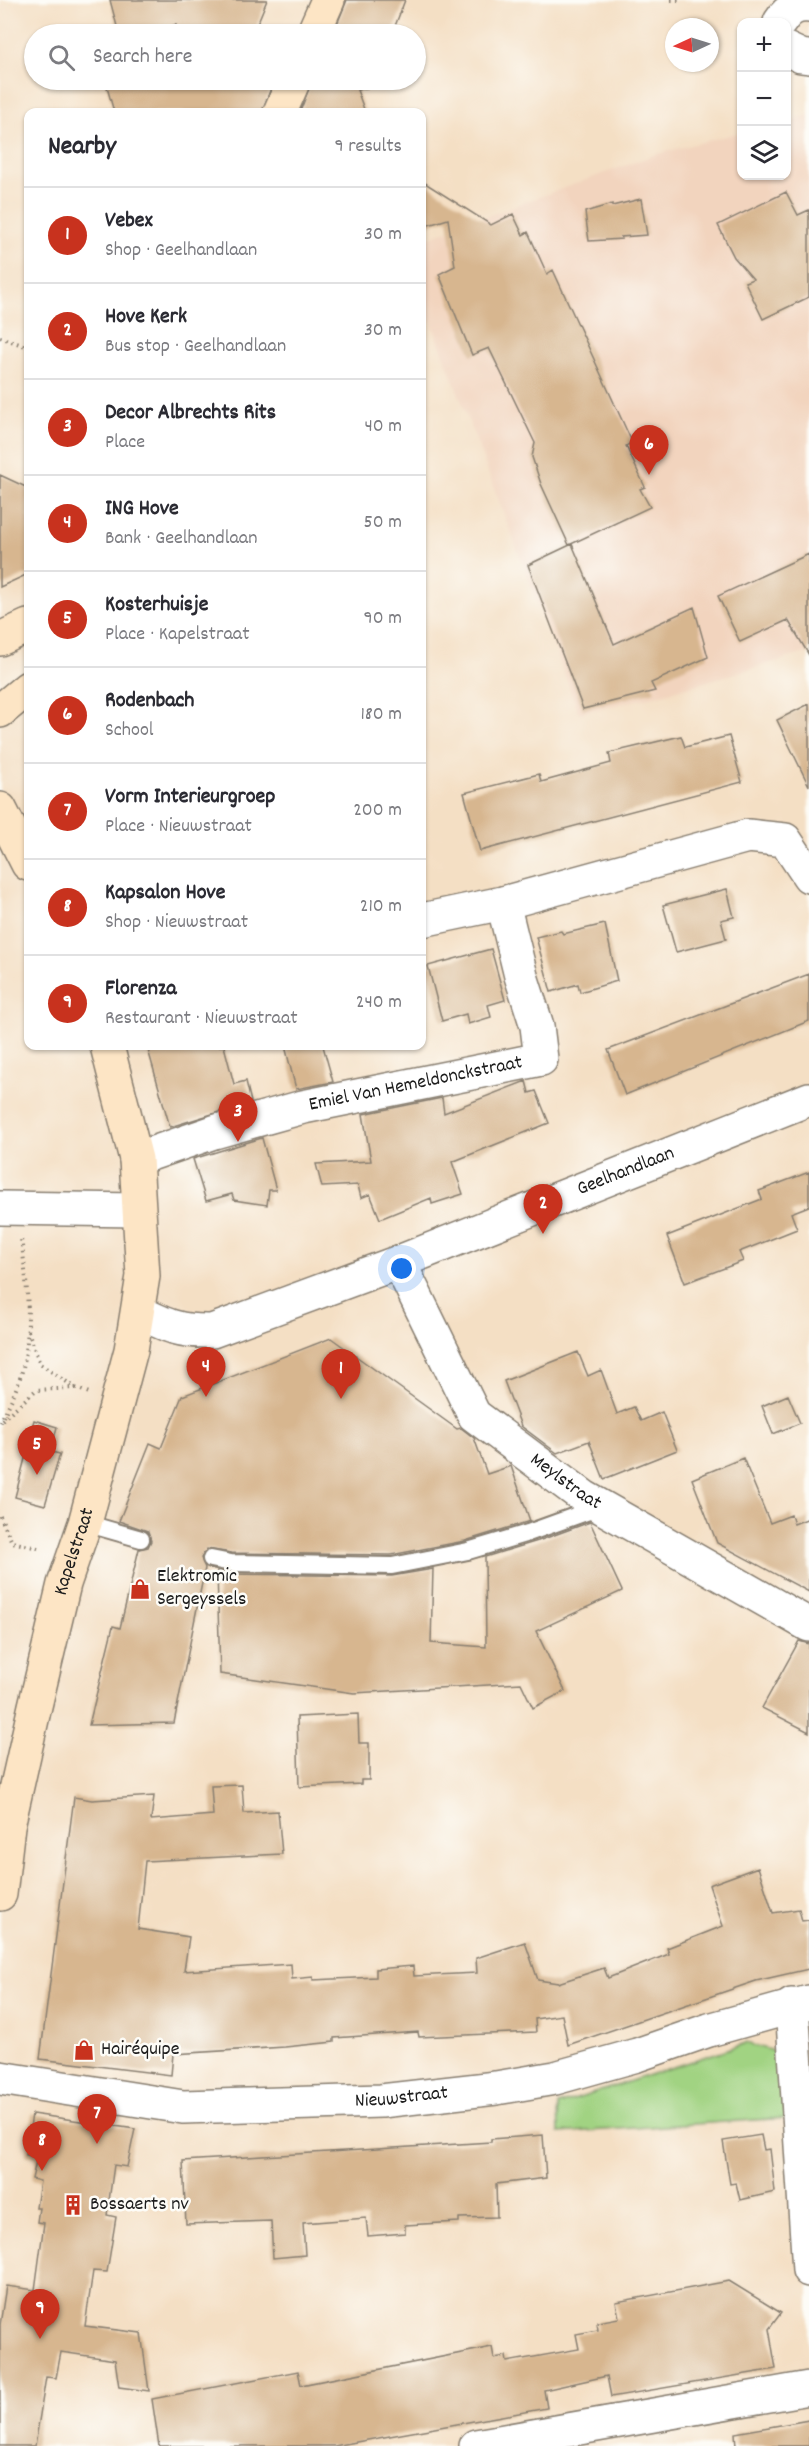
<!DOCTYPE html>
<html lang="en">
<head>
<meta charset="utf-8">
<style>
	:root { --surface:#fff; --page:#f7f7f7; --text:#2b2b33; --muted:#7c7c81; --line:#e1e1e2; --accent:#c8321e }
	body { margin:0; font-family:Dekko,sans-serif; background:var(--page); color:var(--text) }
	.controls { position:absolute; right:18px; top:18px; display:grid; overflow:hidden; border-radius:12px; box-shadow:0 2px 4px #0004 }
	.controls button { width:54px; height:54px; display:grid; place-items:center; padding:0; border:0; border-bottom:2px solid var(--line); background:var(--surface); color:var(--text); font:30px sans-serif }
	.compass { position:absolute; left:665px; top:18px; width:54px; height:54px; border-radius:50%; background:var(--surface); box-shadow:0 2px 4px #0004; rotate:266deg }
	.you { position:absolute; left:402px; top:1269px; width:21px; height:21px; margin:-15px; border:4px solid #fff; border-radius:50%; background:#1a73e8; box-shadow:0 0 0 9px #1a73e833 }
	.badge { display:grid; place-items:center; width:39px; height:39px; border-radius:50%; background:var(--accent); color:#fff; font-size:20px; font-weight:700 }
	.pin { position:absolute; translate:-50% -50px; filter:drop-shadow(0 2px 3px #0008) }
	.pin::after { content:''; position:absolute; top:32px; width:21px; height:18px; background:inherit; clip-path:polygon(0 0,100% 0,50% 100%) }
	.list { margin:0; padding:0; list-style:none }
	h2 { display:flex; justify-content:space-between; align-items:center; height:78px; margin:0; padding:0 24px; font-size:26px }
	h2 small { font-size:20px; font-weight:400; color:var(--muted) }
	.list li { display:grid; grid-template-columns:39px 1fr auto; gap:18px; align-items:center; box-sizing:border-box; height:96px; padding:0 24px; border-top:2px solid var(--line) }
	.list b { display:block; font-size:22px; white-space:nowrap }
	.list p { margin:0; font-size:20px; white-space:nowrap; color:var(--muted) }
	.list em { font-size:20px; font-style:normal; color:var(--muted) }
	.icon { flex:none; width:33px; height:33px; fill:none; stroke:currentColor; stroke-width:2; stroke-linecap:round; stroke-linejoin:round }
	.map { position:relative; flex:none; width:809px; height:2446px; overflow:hidden }
	.search { position:absolute; background:var(--surface); box-shadow:0 2px 4px #0004; left:24px; top:24px; width:402px; height:66px; display:flex; align-items:center; gap:15px; box-sizing:border-box; padding:0 21px; border-radius:33px; color:var(--muted); font-size:22px }
	.panel { position:absolute; background:var(--surface); box-shadow:0 2px 4px #0004; left:24px; top:108px; width:402px; height:942px; border-radius:12px }
	.map>svg:first-child { display:block }
	.built { fill:#f2d4be }
	.green { fill:#a1d382; stroke:#5e784f; stroke-width:1.5 }
	.building { fill:#d7b68f }
	.lines { fill:none; stroke-linecap:round; stroke-linejoin:round }
	.lane-casing { stroke:#887e70; stroke-width:20 }
	.street-casing { stroke:#887e70; stroke-width:36 }
	.secondary-casing { stroke:#887e70; stroke-width:36 }
	.path { stroke:#887e70; stroke-width:4; stroke-dasharray:1.5 4.5; stroke-linecap:butt }
	.lane { stroke:#fff; stroke-width:16 }
	.street { stroke:#fff; stroke-width:33 }
	.secondary { stroke:#fde5c5; stroke-width:33 }
	.labels { text-anchor:middle; dominant-baseline:central; stroke-width:5; stroke-linejoin:round; paint-order:stroke }
	.street-label { font-size:20px; fill:#1c1c1c; stroke:#fdfcf7 }
	.poi-label { font-size:20px; fill:#1c1c1c; stroke:#fdfcf7; text-anchor:start }
</style>
</head>
<body>
<div class="map">
<svg width="809" height="2446" viewBox="0 0 809 2446">
	<rect width="100%" height="100%" fill="#fdfcf7"/>
	<filter id="ink" filterUnits="userSpaceOnUse"><feTurbulence type="fractalNoise" baseFrequency=".0167" numOctaves="2"/><feDisplacementMap in="SourceGraphic" scale="12" xChannelSelector="R" yChannelSelector="G"/><feConvolveMatrix kernelMatrix="1 2 1 2 8 2 1 2 1" color-interpolation-filters="sRGB"/></filter>
	<filter id="wash" filterUnits="userSpaceOnUse"><feTurbulence type="fractalNoise" baseFrequency=".008" numOctaves="4" result="noise"/><feDisplacementMap in="SourceGraphic" scale="24" xChannelSelector="R" yChannelSelector="G"/><feGaussianBlur stdDeviation="1.35" result="paint"/><feColorMatrix in="noise" values="0 0 0 0 0 0 0 0 0 0 0 0 0 0 0 0 0 1.4 0 .05"/><feComposite in="paint" operator="in"/></filter>
	<g filter="url(#wash)">
		<rect width="100%" height="100%" fill="#f4dfc4"/>
		<path class="built" d="M809 115V652L659 695 579 713 422 297V240L657 154 741 132 742 176H786L787 121Z"/>
		<path class="green" d="M746 2043 780 2053 786 2118 559 2133 558 2105Z"/>
		<g id="blocks">
			<path class="building" d="M110 0H267L253 34H176V25L119 34Z
				M347 0H405L392 34H333Z
				M105 80H274L262 112H114Z
				M312 80H374L371 87 357 90 365 112H300Z
				M422 181 491 225 513 214 523 235 528 232 547 274 553 270 632 442 626 446 645 487 640 489 650 507 569 545 541 484 532 457 535 443 489 348 472 355 439 274 455 266 448 219 422 227Z
				M786 192 798 215 809 210V297L763 319 745 282 753 279 734 257 718 225Z
				M641 199 647 235 621 237 622 239 589 241 585 212 612 204V206Z
				M0 475 28 488V574L0 587Z
				M572 544 614 644 694 607 708 657 651 683 655 691 583 709 528 565Z
				M809 554V655L788 620 740 642 718 596Z
				M809 704V786L777 720Z
				M681 736 685 747 729 736 742 782 480 851 464 793 539 774 541 782 611 763 609 753Z
				M727 889 734 917 721 920 726 939 676 952 663 905Z
				M605 924 617 981 580 992 578 984 551 992 536 937 561 931 563 934Z
				M491 949 505 1000 488 1005 491 1017 468 1024 466 1014 442 1021 428 966Z
				M809 974V1021L625 1095 608 1050Z
				M147 1046H224L234 1084 246 1081 251 1102 170 1127Z
				M285 1046H323L333 1082 296 1089Z
				M526 1081 529 1093 536 1091 549 1123 452 1162 463 1194 432 1204 431 1198 380 1219 370 1194 361 1198 358 1185 322 1187 316 1164 371 1161 363 1114 442 1098 444 1113Z
				M262 1138 276 1190H269L267 1205 234 1200 232 1194 206 1201 193 1159Z
				M809 1172V1206L791 1213 797 1229 739 1252 743 1261 685 1283 667 1236 762 1199 759 1191Z
				M331 1338 457 1429 461 1428 474 1438 487 1474 511 1466 530 1521 465 1541 391 1555 232 1553 207 1549 201 1558 205 1568 174 1723 89 1725 113 1626 120 1628 139 1549 148 1547 151 1541 148 1531 119 1521 150 1443 161 1448 182 1396Z
				M578 1352 588 1376 601 1370 617 1414 634 1407 641 1421 662 1412 677 1450 604 1479 589 1441 557 1453 521 1426 504 1381Z
				M788 1395 800 1423 773 1434 762 1406Z
				M34 1420 57 1427 52 1447 27 1445Z
				M28 1447 60 1454 45 1505 15 1497Z
				M743 1458 770 1523 791 1515 794 1524 809 1518V1592L717 1543 692 1479Z
				M590 1522 622 1591 536 1631 565 1691 533 1708 521 1683 354 1693 220 1674 217 1571 231 1574 392 1576 433 1569 431 1643 486 1647 485 1557 538 1541Z
				M799 1641 809 1644V1732L762 1708Z
				M358 1714 359 1743H369V1780H361V1784L299 1787 297 1717Z
				M242 1785 244 1813 278 1811 282 1854 145 1861 138 1929 189 1937 184 1971 291 1964 292 1979 313 1977V1980L376 1977V1969L413 1966 414 1976 477 1973 476 1958 525 1942 538 1980 558 1983 604 1968 608 1978 669 1954 667 1948 723 1926 709 1885 758 1867 773 1913 799 1909 802 1921 809 1920V1969L756 1981 568 2045 562 2015 535 2019 536 2032 419 2037 418 2032 334 2038V2042L285 2047 173 2054 171 2075 40 2059 74 1797 92 1800 154 1796 151 1820 213 1815 211 1786Z
				M32 2114 135 2129 127 2167 114 2165 107 2215 116 2217 107 2272 93 2271 85 2326 141 2333 149 2391 119 2387 115 2360 61 2352 56 2378 46 2377 35 2446H0V2325L6 2286 35 2290 44 2223 37 2222 39 2208H36L40 2181 32 2179 37 2157 26 2155Z
				M543 2135 546 2178 496 2184 497 2217 459 2218V2222L405 2225V2233L368 2236 366 2218 303 2223 305 2255 273 2258 271 2221 186 2224 183 2161 491 2142V2139Z
				M761 2135 764 2150 770 2149 775 2192 740 2200 736 2183 730 2184 723 2141Z
				M729 2281 781 2313 769 2329 776 2369 611 2397 607 2376 544 2390 547 2408 334 2446H159L152 2399 298 2371 301 2385 492 2347 494 2358 506 2356 507 2362 579 2349 576 2334 598 2330 597 2322 619 2318 616 2302Z
				M809 2420V2446H736L735 2433Z"/>
		</g>
	</g>
	<g filter="url(#ink)">
		<use href="#blocks" fill-opacity="0" stroke="#887e70" stroke-width="1.5"/>
		<g class="lines">
			<g class="lane-casing">
				<path id="lane" d="M85 1523 141 1539
					M211 1559 231 1563 392 1566 468 1551 528 1533 600 1507"/>
			</g>
			<g class="street-casing">
				<g id="street">
					<path d="M780 22C787 11 795 4 809 6"/>
					<path d="M786 49 801 56 809 57"/>
					<path d="M422 920 503 903 748 836 785 840 809 876"/>
					<path id="s1" d="M136 1159 214 1132 303 1107 541 1059 537 1026 521 976 503 903"/>
					<path d="M0 1208 138 1210"/>
					<path id="s2" d="M399 1262 474 1415 584 1497 809 1625"/>
					<path id="s3" d="M139 1312C167 1326 180 1332 212 1331L399 1262 809 1099"/>
					<path d="M792 2005 809 2270"/>
					<path id="s4" d="M0 2078 183 2107 381 2101 496 2088 555 2078 637 2055 709 2030 809 2002"/>
					<path d="M476 2446 809 2388"/>
				</g>
			</g>
			<g class="secondary-casing">
				<g id="secondary">
					<path d="M313 34 328 0"/>
					<path d="M280 112 294 80"/>
					<path d="M0 639 28 626"/>
					<path d="M0 711 28 688"/>
					<path d="M0 809 28 864"/>
					<path id="s5" d="M0 1894 8 1826 35 1706 64 1584 85 1523 131 1350 143 1276 136 1159 107 1046"/>
				</g>
			</g>
			<path class="path" d="M671 0H682
				M0 337 28 347
				M28 1331 40 1364 76 1388 89 1393
				M2 1420 36 1390 76 1388
				M0 1422C8 1408 16 1391 21 1375 33 1334 27 1281 21 1239
				M0 1516 12 1542 42 1549"/>
			<use href="#lane" class="lane"/>
			<use href="#street" class="street"/>
			<use href="#secondary" class="secondary"/>
		</g>
	</g>
	<defs>
		<g id="shop-bare" transform="scale(1.62)"><path d="M-5-2.5h2.3a2.7 3.5 0 0 1 5.4 0H5L5.5 6h-11ZM-1.5-2.5h3a1.5 2.3 0 0 0-3 0Z" fill="#c8321e" stroke="#fdfcf7" stroke-width="2.5" paint-order="stroke"/></g>
		<g id="building-bare" transform="scale(1.62)"><path d="M-4-6H4V6H1V3H-1V6H-4ZM-2.5-4.3h1.7v1.8h-1.7ZM.8-4.3h1.7v1.8H.8ZM-2.5-1h1.7V.8h-1.7ZM.8-1h1.7V.8H.8Z" fill="#c8321e" stroke="#fdfcf7" stroke-width="2.5" paint-order="stroke"/></g>
	</defs>
	<g fill-rule="evenodd">
		<use href="#shop-bare" x="140" y="1589"/>
		<use href="#shop-bare" x="84" y="2050"/>
		<use href="#building-bare" x="73" y="2205"/>
	</g>
	<g class="labels">
		<g class="street-label">
			<text stroke="none"><textPath href="#s1" startOffset="290">Emiel Van Hemeldonckstraat</textPath></text>
			<text stroke="none"><textPath href="#s3" startOffset="520">Geelhandlaan</textPath></text>
			<text stroke="none"><textPath href="#s2" startOffset="284">Meylstraat</textPath></text>
			<text stroke="none"><textPath href="#s5" startOffset="351">Kapelstraat</textPath></text>
			<text stroke="none"><textPath href="#s4" startOffset="404">Nieuwstraat</textPath></text>
		</g>
		<g class="poi-label">
			<text x="157" y="1577">Elektromic<tspan x="157" dy="23">Sergeyssels</tspan></text>
			<text x="101" y="2050">Hairéquipe</text>
			<text x="90" y="2205">Bossaerts nv</text>
		</g>
	</g>
</svg>
<div class="controls">
<button>+</button>
<button>−</button>
<button><svg class="icon" aria-label="layers" viewBox="0 0 24 24"><path d="M12 4l9 5-9 5-9-5zM3 14l9 5 9-5"/></svg></button>
</div>
<svg class="compass" viewBox="-18 -18 36 36"><path d="M0-13l5 13h-10z" fill="#e53935"/><path d="M0 13l5-13h-10z" fill="#7c7c81"/></svg>
<div class="you"></div>
<div class="pin badge" style="left:341px;top:1399px">1</div>
<div class="pin badge" style="left:543px;top:1234px">2</div>
<div class="pin badge" style="left:238px;top:1142px">3</div>
<div class="pin badge" style="left:206px;top:1397px">4</div>
<div class="pin badge" style="left:37px;top:1475px">5</div>
<div class="pin badge" style="left:649px;top:475px">6</div>
<div class="pin badge" style="left:97px;top:2144px">7</div>
<div class="pin badge" style="left:42px;top:2171px">8</div>
<div class="pin badge" style="left:40px;top:2339px">9</div>
<div class="search"><svg class="icon" aria-label="search" viewBox="0 0 24 24"><circle cx="10" cy="10" r="6"/><path d="M15 15l6 6"/></svg>Search here</div>
<section class="panel">
<h2>Nearby<small>9 results</small></h2>
<ul class="list">
<li><span class="badge">1</span><div><b>Vebex</b><p>Shop · Geelhandlaan</p></div><em>30 m</em></li>
<li><span class="badge">2</span><div><b>Hove Kerk</b><p>Bus stop · Geelhandlaan</p></div><em>30 m</em></li>
<li><span class="badge">3</span><div><b>Decor Albrechts Rits</b><p>Place</p></div><em>40 m</em></li>
<li><span class="badge">4</span><div><b>ING Hove</b><p>Bank · Geelhandlaan</p></div><em>50 m</em></li>
<li><span class="badge">5</span><div><b>Kosterhuisje</b><p>Place · Kapelstraat</p></div><em>90 m</em></li>
<li><span class="badge">6</span><div><b>Rodenbach</b><p>School</p></div><em>180 m</em></li>
<li><span class="badge">7</span><div><b>Vorm Interieurgroep</b><p>Place · Nieuwstraat</p></div><em>200 m</em></li>
<li><span class="badge">8</span><div><b>Kapsalon Hove</b><p>Shop · Nieuwstraat</p></div><em>210 m</em></li>
<li><span class="badge">9</span><div><b>Florenza</b><p>Restaurant · Nieuwstraat</p></div><em>240 m</em></li>
</ul>
</section>
</div>
</body>
</html>
